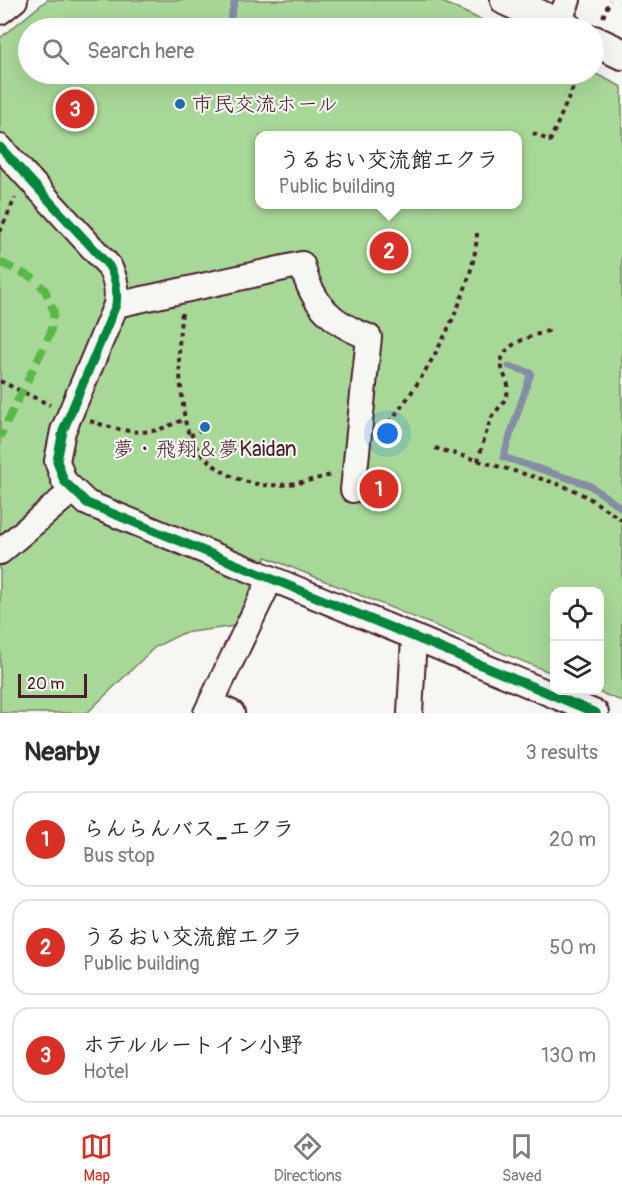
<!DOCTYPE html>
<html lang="en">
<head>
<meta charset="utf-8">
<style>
	:root { --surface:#fff; --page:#f2f2f3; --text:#2b2b33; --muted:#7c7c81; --line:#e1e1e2; --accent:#d93025 }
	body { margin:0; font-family:Pangolin,"Klee One",sans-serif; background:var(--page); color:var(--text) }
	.controls { position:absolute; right:18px; bottom:18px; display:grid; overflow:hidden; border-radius:12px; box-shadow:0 6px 24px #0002 }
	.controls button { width:54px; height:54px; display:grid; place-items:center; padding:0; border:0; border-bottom:2px solid var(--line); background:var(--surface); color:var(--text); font:30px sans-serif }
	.scale { position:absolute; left:18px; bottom:15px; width:69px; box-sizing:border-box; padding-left:6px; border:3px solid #4a1f2b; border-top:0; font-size:16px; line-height:21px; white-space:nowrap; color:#4a1f2b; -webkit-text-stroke:4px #f6f6f2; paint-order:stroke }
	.you { position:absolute; left:388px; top:434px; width:21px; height:21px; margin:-15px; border:4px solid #fff; border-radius:50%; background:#1a73e8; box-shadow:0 0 0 9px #1a73e833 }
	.badge { display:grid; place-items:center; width:39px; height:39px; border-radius:50%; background:var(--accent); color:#fff; font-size:20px; font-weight:700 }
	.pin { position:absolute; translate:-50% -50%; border:3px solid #fff; box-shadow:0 2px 6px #0006 }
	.popup { position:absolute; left:255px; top:131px; width:267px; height:78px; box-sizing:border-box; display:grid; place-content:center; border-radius:12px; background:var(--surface); filter:drop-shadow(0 2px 4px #0005); font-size:20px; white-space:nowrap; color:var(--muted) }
	.popup b { font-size:22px; color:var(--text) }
	.popup::after { content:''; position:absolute; left:50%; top:100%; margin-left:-12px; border:12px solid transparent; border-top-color:var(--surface) }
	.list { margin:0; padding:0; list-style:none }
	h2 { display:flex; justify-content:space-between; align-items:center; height:78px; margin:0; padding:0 24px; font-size:26px }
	h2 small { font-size:20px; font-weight:400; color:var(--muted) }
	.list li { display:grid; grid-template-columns:39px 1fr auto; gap:18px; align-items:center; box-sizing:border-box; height:96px; margin:0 12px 12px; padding:0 12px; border:2px solid var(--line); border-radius:18px }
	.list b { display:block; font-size:22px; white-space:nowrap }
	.list p { margin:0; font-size:20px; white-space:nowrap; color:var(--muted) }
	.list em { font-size:20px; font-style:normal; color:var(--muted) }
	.icon { flex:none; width:33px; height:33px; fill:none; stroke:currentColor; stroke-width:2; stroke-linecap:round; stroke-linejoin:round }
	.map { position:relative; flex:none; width:622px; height:713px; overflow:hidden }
	.search { position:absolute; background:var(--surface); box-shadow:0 6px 24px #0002; left:18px; right:18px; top:18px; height:66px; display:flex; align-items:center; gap:15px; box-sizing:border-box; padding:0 21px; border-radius:33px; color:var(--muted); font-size:22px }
	.sheet { height:402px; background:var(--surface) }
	nav { display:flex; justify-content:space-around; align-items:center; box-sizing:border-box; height:84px; border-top:2px solid var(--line); background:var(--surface); font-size:16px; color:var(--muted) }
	nav a { display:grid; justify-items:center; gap:3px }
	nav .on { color:var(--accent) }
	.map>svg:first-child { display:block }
	.green { fill:#a8d898; stroke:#797c62; stroke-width:1.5; fill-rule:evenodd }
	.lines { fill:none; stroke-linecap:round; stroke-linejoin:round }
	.stream { stroke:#858ca5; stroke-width:7 }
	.minor-casing { stroke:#4a1f2b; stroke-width:28 }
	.major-casing { stroke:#4a1f2b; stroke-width:34 }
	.path { stroke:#4a1f2b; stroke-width:4; stroke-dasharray:4.5 4.5; stroke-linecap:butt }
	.minor { stroke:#f6f6f2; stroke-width:24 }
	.major { stroke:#f6f6f2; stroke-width:30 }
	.quiet { stroke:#58b947; stroke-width:8; stroke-dasharray:15 8; stroke-linecap:butt }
	.cycleway-casing { stroke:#f6f6f2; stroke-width:13 }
	.cycleway { stroke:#00873e; stroke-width:9 }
	.poi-dot { fill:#1f6fb2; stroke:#f6f6f2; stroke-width:2 }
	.labels { text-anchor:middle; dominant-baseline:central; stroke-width:4.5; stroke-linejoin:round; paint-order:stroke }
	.poi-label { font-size:21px; fill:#4a1f2b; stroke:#f6f6f2; text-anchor:start }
</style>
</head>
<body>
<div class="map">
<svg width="622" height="713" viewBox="0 0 622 713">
	<rect width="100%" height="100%" fill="#f6f6f2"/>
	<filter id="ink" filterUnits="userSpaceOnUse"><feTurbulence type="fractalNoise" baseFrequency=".0167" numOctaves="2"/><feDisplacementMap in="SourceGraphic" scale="12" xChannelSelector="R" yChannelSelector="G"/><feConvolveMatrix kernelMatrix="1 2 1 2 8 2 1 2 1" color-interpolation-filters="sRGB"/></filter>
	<g filter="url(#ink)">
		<path class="green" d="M47 0H438L499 28H28V74L594 73 622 87V701L595 691 600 690V592H554V674L266 557 235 626 183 633 155 647 87 713H0V38ZM260 136H518V204H260Z"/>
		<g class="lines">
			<path class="stream" d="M228 28 235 0
				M509 366 531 373 503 457 589 485 622 508"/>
			<g class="minor-casing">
				<path id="minor" d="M0 12 15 0
					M558 24 568 0
					M0 147 109 266C116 279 118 290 116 305L63 431 57 461 64 481 87 503 414 637 596 713
					M116 305 302 264C311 303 332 324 369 337L353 490
					M0 552 73 490
					M211 703 232 713
					M206 713 271 578
					M410 713 414 637"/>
			</g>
			<g class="major-casing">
				<path id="major" d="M506 0 567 28
					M594 41 622 54"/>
			</g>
			<path class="path" d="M620 0 622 1
				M603 17 610 0
				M533 133 550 141 579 74
				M0 232 15 198
				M182 313C177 345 179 372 183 404 184 416 186 430 192 440 206 466 235 482 264 485 287 487 310 480 332 475
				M0 381 50 405
				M90 421C112 428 134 435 157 430 167 427 176 423 185 419
				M383 429C422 387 478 287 477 229
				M190 436 205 427
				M435 448 552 482 574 490 589 498 622 520
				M478 461C482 447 486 431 492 417 497 409 504 404 507 394 511 384 504 378 502 368 496 345 532 336 548 331L547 327"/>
			<use href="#minor" class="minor"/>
			<use href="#major" class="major"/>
			<path class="quiet" d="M0 262 33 278 45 290 54 312 50 334 0 437"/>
			<g class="cycleway-casing">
				<path id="cycleway" d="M0 147 109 266C116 279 118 290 116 305L63 431 57 461 64 481 87 503 414 637 596 713"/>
			</g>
			<use href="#cycleway" class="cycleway"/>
		</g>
	</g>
	<g class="poi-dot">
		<circle cx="180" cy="104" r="6"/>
		<circle cx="205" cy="427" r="6"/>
	</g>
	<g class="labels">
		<g class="poi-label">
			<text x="192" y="104">市民交流ホール</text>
			<text x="205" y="449" text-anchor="middle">夢・飛翔＆夢Kaidan</text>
		</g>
	</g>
</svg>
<div class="controls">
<button><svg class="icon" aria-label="locate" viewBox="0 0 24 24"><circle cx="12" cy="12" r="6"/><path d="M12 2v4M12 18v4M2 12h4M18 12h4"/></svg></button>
<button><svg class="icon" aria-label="layers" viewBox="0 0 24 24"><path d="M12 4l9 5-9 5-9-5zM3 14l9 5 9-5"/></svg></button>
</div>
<div class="scale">20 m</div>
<div class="you"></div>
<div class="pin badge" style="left:379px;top:489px">1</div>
<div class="pin badge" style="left:389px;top:251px">2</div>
<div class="popup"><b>うるおい交流館エクラ</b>Public building</div>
<div class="pin badge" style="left:75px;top:109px">3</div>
<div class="search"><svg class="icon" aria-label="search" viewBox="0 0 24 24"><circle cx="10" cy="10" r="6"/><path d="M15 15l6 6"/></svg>Search here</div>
</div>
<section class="sheet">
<h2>Nearby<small>3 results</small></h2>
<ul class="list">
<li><span class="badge">1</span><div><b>らんらんバス_エクラ</b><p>Bus stop</p></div><em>20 m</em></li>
<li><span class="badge">2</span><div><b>うるおい交流館エクラ</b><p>Public building</p></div><em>50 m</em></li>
<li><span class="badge">3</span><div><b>ホテルルートイン小野</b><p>Hotel</p></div><em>130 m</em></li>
</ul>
</section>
<nav>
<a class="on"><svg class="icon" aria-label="map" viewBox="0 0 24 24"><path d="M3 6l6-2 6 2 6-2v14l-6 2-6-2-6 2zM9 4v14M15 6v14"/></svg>Map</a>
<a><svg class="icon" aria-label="directions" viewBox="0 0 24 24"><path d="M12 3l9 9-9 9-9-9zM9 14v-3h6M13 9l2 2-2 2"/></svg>Directions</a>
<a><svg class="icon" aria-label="saved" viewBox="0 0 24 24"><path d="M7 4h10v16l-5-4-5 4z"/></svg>Saved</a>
</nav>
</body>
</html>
